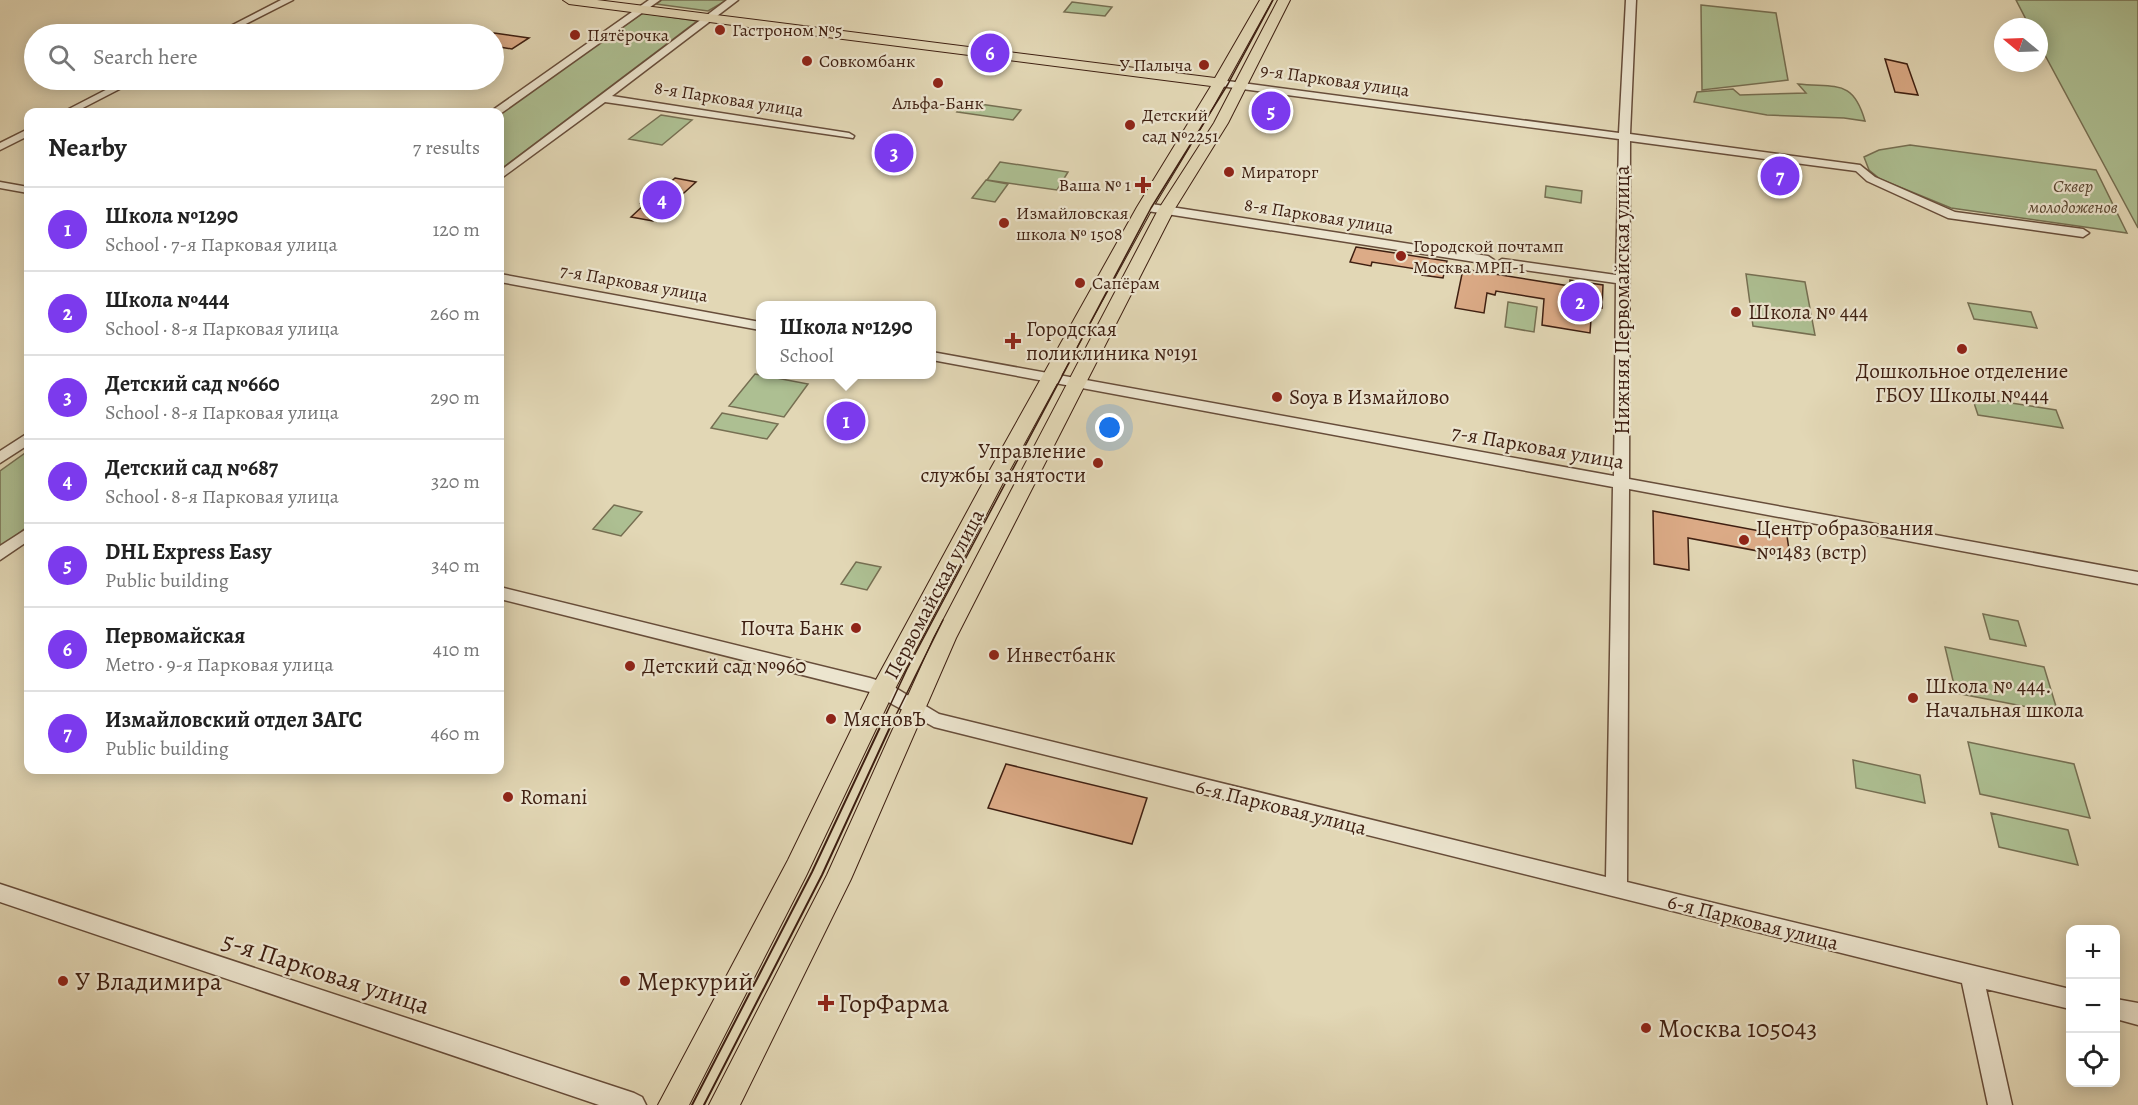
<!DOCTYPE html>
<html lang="en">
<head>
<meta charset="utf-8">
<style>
	:root { --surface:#fff; --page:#f2f2f2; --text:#222; --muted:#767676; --line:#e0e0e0; --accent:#7c3aed }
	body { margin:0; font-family:Alegreya,serif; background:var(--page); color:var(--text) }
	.controls { position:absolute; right:18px; bottom:18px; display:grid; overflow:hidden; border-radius:12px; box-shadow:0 3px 15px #0003 }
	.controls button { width:54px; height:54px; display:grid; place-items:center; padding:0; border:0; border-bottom:2px solid var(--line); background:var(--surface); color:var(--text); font:30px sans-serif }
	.compass { position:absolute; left:1994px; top:18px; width:54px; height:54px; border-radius:50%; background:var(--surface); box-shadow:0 3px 15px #0003; rotate:289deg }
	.you { position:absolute; left:1110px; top:428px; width:21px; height:21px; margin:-15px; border:4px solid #fff; border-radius:50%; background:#1a73e8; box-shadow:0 0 0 9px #1a73e833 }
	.badge { display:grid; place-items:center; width:39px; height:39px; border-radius:50%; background:var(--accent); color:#fff; font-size:20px; font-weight:700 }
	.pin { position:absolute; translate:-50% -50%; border:3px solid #fff; box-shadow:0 2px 6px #0006 }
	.popup { position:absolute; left:756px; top:301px; width:180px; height:78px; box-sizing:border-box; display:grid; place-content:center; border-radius:12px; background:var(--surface); filter:drop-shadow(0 2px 4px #0005); font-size:20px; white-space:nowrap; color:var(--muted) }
	.popup b { font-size:22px; color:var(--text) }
	.popup::after { content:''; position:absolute; left:50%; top:100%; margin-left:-12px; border:12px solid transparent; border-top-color:var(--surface) }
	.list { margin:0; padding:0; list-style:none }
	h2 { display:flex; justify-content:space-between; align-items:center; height:78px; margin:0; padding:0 24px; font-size:26px }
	h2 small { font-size:20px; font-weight:400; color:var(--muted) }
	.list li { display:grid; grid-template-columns:39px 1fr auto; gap:18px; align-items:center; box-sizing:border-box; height:84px; padding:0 24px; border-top:2px solid var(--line) }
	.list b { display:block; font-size:22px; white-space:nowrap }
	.list p { margin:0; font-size:20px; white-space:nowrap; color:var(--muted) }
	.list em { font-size:20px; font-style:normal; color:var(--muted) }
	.icon { flex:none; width:33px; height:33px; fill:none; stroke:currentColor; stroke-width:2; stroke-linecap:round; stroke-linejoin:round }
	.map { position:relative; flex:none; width:2138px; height:1105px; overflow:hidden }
	.search { position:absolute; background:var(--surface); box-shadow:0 3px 15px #0003; left:24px; top:24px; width:480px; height:66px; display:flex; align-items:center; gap:15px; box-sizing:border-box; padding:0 21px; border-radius:33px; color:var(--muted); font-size:22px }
	.panel { position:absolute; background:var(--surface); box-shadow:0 3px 15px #0003; left:24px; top:108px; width:480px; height:666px; border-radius:12px }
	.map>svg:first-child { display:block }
	.green { fill:#adbf92; stroke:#766f52; stroke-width:1.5 }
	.building { fill:#dcab87; stroke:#3e1f11; stroke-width:1.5 }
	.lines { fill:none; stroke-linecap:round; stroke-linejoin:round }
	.minor-casing { stroke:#674d3a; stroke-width:3 }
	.major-casing { stroke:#3e1f11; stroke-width:2 }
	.minor { fill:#ece5cf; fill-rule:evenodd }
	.major { fill:#e2d7b5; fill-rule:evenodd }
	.tram-far1 { stroke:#3e1f11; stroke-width:1.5 }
	.tram { stroke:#3e1f11; stroke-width:2 }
	.poi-dot { fill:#8f2418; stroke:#ece5cf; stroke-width:2 }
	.labels { text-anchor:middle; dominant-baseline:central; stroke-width:4.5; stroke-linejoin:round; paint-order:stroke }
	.far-poi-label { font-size:18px; fill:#3e1f11; stroke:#ece5cf; text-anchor:start }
	.far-street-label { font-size:18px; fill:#3e1f11; stroke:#ece5cf }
	.far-park-label { font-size:18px; font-style:italic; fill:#5a4731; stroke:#ece5cf }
	.street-label { font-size:21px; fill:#3e1f11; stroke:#ece5cf }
	.poi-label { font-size:21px; fill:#3e1f11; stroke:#ece5cf; text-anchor:start }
	.near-street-label { font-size:26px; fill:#3e1f11; stroke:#ece5cf }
	.near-poi-label { font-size:26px; fill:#3e1f11; stroke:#ece5cf; text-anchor:start }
</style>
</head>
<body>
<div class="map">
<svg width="2138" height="1105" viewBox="0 0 2138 1105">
	<rect width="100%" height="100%" fill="#e2d7b5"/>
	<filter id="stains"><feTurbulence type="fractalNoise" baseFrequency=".00333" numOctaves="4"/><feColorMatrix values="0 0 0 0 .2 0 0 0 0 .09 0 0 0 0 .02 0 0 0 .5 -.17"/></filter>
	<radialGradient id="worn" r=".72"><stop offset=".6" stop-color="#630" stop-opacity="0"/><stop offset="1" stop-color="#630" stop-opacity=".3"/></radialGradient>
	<path class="green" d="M662 0H727L708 11 656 4Z
		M2016 0H2138V228L2039 44V27H2030Z
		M1072 2 1112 7 1105 16 1064 12Z
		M1701 5 1776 13 1788 80 1702 90Z
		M643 13 697 21 500 170V112Z
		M1798 84C1837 88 1853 79 1865 121L1844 118 1767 115 1694 102 1697 92 1733 89 1740 95 1806 93Z
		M966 102 1021 110 1013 120 957 112Z
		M661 115 692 120 662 145 629 139Z
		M1910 145 2096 170 2127 233 1951 208 1880 179 1869 170 1864 157 1879 150Z
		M1000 162 1068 172 1057 190 987 180Z
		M986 180 1008 184 995 202 972 198Z
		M1546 186 1582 191 1581 203 1545 197Z
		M1746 274 1805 282 1815 335 1753 326Z
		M1508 302 1537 307 1534 332 1505 327Z
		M1968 303 2031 312 2037 328 1974 319Z
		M755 374 808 384 784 417 729 406Z
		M1972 397 2056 410 2063 428 1978 415Z
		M722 413 778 424 767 439 711 428Z
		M28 451V526L0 548V471Z
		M614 505 642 512 621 536 593 529Z
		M856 562 881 567 867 590 841 584Z
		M1983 614 2018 621 2026 646 1990 639Z
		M1945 647 2044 667 2058 713 1956 693Z
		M1968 742 2074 764 2090 818 1980 794Z
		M1853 760 1920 775 1925 803 1856 788Z
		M1991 813 2068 830 2078 865 1999 847Z"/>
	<path class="building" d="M494 33 529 38 512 49 494 46Z
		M1885 59 1907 64 1918 95 1895 92Z
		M675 178 696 182 653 221 631 217 646 203H641L659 187 664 188Z
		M1356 247 1447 261 1443 278 1422 275 1423 270 1372 262 1371 266 1350 262Z
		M1463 269 1570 286V280L1603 285 1602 308 1592 306 1590 333 1542 325 1544 299 1496 291 1495 295 1487 293 1484 313 1455 308Z
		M1653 511 1787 536 1790 557 1688 538 1689 570 1654 564Z
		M1006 764 1147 798 1132 844 988 808Z"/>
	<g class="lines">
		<g class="minor-casing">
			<path id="minor" d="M281 0H293L226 34H215Z
				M649 0H660L500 114 490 112Z
				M727 0H738L612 96 849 133 854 136 853 138 605 102 500 179V171Z
				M1626 0H1636L1630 134 1860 165 1875 177 1955 212 2083 229 2089 233 2083 237 1948 218 1867 181 1856 171 1630 141 1629 479 2138 572V584L1629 489 1627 882 2070 989V1009L1986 989 2012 1105H1988L1962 983 934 727 870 692 500 599V587L870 678 889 684 939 714 1606 877 1613 487 932 360V352L1614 476 1616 283 1502 267 1496 263 1502 259 1616 275 1619 139 1220 86 1215 83 1220 80 1619 133Z
				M125 80H137L75 112H63Z
				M28 129V136L0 150V143Z
				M0 182 28 187V193L0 188Z
				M1145 203 1488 256 1494 260 1488 264 1141 210 1139 207Z
				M500 274 760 322V330L500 282Z
				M28 433V445L0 463V451Z
				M28 528V541L0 560V546Z
				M0 884 634 1093 642 1097 646 1105H599L0 902Z
				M2116 999 2138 1003V1025L2116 1019Z"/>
		</g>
		<g class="major-casing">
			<path id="major" d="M563 0H597L1215 78 1260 0H1272L1209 114 1153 207 1006 477 895 689 806 876 689 1105H658L788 860 871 689 986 477 1137 207 1211 86 569 4Z
				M1278 0H1290L1228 123 1174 210 956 638 851 879 740 1105H709L827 875 934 638 1158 210 1214 123Z"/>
		</g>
		<use href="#minor" class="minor"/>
		<use href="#major" class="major"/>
		<path class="tram-far1" d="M881 725 907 669 1151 208 1228 84 1273 0
			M891 725 943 620"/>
		<path class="tram" d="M692 1105 812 872 882 723
			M704 1105 822 875 892 723"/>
	</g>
	<g class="poi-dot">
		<circle cx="720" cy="30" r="6"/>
		<circle cx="575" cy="35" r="6"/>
		<circle cx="807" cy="61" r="6"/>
		<circle cx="1204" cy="65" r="6"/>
		<circle cx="938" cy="83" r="6"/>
		<circle cx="1130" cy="125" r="6"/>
		<circle cx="1229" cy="172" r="6"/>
		<path d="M1140 176h6v6h6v6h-6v6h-6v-6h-6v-6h6z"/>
		<circle cx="1004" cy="223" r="6"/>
		<circle cx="1401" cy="256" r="6"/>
		<circle cx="1080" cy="283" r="6"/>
		<circle cx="1736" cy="312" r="6"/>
		<path d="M1010 332h6v6h6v6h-6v6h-6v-6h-6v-6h6z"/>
		<circle cx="1962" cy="349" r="6"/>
		<circle cx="1277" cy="397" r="6"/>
		<circle cx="1098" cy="463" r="6"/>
		<circle cx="1744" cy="540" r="6"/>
		<circle cx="856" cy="628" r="6"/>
		<circle cx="994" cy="655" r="6"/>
		<circle cx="630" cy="666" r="6"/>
		<circle cx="1913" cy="698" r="6"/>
		<circle cx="831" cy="719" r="6"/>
		<circle cx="508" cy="797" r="6"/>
		<circle cx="63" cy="981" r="6"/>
		<circle cx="625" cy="981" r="6"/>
		<path d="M823 994h6v6h6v6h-6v6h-6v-6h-6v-6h6z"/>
		<circle cx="1646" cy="1028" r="6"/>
	</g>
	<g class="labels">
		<g class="far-poi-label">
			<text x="732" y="30">Гастроном №5</text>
			<text x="587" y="35">Пятёрочка</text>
			<text x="819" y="61">Совкомбанк</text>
			<text x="1192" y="65" text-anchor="end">У Палыча</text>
			<text x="938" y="103" text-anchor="middle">Альфа-Банк</text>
			<text x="1142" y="115">Детский<tspan x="1142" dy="21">сад №2251</tspan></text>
			<text x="1241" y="172">Мираторг</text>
			<text x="1131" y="185" text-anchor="end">Ваша № 1</text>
			<text x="1016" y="213">Измайловская<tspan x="1016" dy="21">школа № 1508</tspan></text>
			<text x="1413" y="246">Городской почтамп<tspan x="1413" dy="21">Москва МРП-1</tspan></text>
			<text x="1092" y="283">Сапёрам</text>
		</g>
		<g class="far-street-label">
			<text transform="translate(1335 80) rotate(8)">9-я Парковая улица</text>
			<text transform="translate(729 99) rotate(9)">8-я Парковая улица</text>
			<text transform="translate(1319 216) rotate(9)">8-я Парковая улица</text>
			<text transform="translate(634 283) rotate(10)">7-я Парковая улица</text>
		</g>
		<g class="far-park-label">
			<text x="2073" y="186">Сквер<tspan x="2073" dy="21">молодоженов</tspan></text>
		</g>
		<g class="street-label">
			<text transform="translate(1622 300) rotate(-90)">Нижняя Первомайская улица</text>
			<text transform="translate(1538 447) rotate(10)">7-я Парковая улица</text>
			<text transform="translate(934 594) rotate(-62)">Первомайская улица</text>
			<text transform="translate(1281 807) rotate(14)">6-я Парковая улица</text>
			<text transform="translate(1753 922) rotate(14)">6-я Парковая улица</text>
		</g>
		<g class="poi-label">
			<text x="1748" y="312">Школа № 444</text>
			<text x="1026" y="329">Городская<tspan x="1026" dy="24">поликлиника №191</tspan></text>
			<text x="1962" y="371" text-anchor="middle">Дошкольное отделение<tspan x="1962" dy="24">ГБОУ Школы №444</tspan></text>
			<text x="1289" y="397">Soya в Измайлово</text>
			<text x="1086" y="451" text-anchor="end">Управление<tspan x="1086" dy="24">cлужбы занятости</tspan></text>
			<text x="1756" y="528">Центр образования<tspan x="1756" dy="24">№1483 (встр)</tspan></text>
			<text x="844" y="628" text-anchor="end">Почта Банк</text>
			<text x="1006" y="655">Инвестбанк</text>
			<text x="642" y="666">Детский сад №960</text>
			<text x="1925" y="686">Школа № 444.<tspan x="1925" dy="24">Начальная школа</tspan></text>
			<text x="843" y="719">МясновЪ</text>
			<text x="520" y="797">Romani</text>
		</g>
		<g class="near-street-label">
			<text transform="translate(326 973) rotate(18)">5-я Парковая улица</text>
		</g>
		<g class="near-poi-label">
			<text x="75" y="981">У Владимира</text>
			<text x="637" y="981">Меркурий</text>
			<text x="838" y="1003">ГорФарма</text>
			<text x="1658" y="1028">Москва 105043</text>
		</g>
	</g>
	<rect width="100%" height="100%" filter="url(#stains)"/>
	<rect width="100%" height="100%" fill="url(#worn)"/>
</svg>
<div class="controls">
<button>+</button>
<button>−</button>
<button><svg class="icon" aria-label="locate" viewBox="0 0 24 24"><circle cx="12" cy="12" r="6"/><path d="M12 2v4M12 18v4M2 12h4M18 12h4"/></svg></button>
</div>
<svg class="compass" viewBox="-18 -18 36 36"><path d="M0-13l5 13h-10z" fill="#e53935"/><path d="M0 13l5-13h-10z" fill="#767676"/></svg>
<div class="you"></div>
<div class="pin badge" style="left:846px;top:421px">1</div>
<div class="popup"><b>Школа №1290</b>School</div>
<div class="pin badge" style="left:1580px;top:302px">2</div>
<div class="pin badge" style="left:894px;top:153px">3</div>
<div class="pin badge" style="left:662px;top:200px">4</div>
<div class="pin badge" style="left:1271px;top:111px">5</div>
<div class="pin badge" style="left:990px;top:53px">6</div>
<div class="pin badge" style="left:1780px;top:176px">7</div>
<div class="search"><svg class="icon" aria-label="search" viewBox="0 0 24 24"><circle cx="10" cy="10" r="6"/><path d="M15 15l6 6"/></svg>Search here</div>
<section class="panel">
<h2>Nearby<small>7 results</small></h2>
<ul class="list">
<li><span class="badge">1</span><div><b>Школа №1290</b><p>School · 7-я Парковая улица</p></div><em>120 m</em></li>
<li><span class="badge">2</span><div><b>Школа №444</b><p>School · 8-я Парковая улица</p></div><em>260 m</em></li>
<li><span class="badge">3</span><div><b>Детский сад №660</b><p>School · 8-я Парковая улица</p></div><em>290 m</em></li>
<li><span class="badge">4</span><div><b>Детский сад №687</b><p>School · 8-я Парковая улица</p></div><em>320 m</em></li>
<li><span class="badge">5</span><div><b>DHL Express Easy</b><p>Public building</p></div><em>340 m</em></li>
<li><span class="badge">6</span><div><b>Первомайская</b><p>Metro · 9-я Парковая улица</p></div><em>410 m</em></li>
<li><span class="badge">7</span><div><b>Измайловский отдел ЗАГС</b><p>Public building</p></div><em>460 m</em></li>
</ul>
</section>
</div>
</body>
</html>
